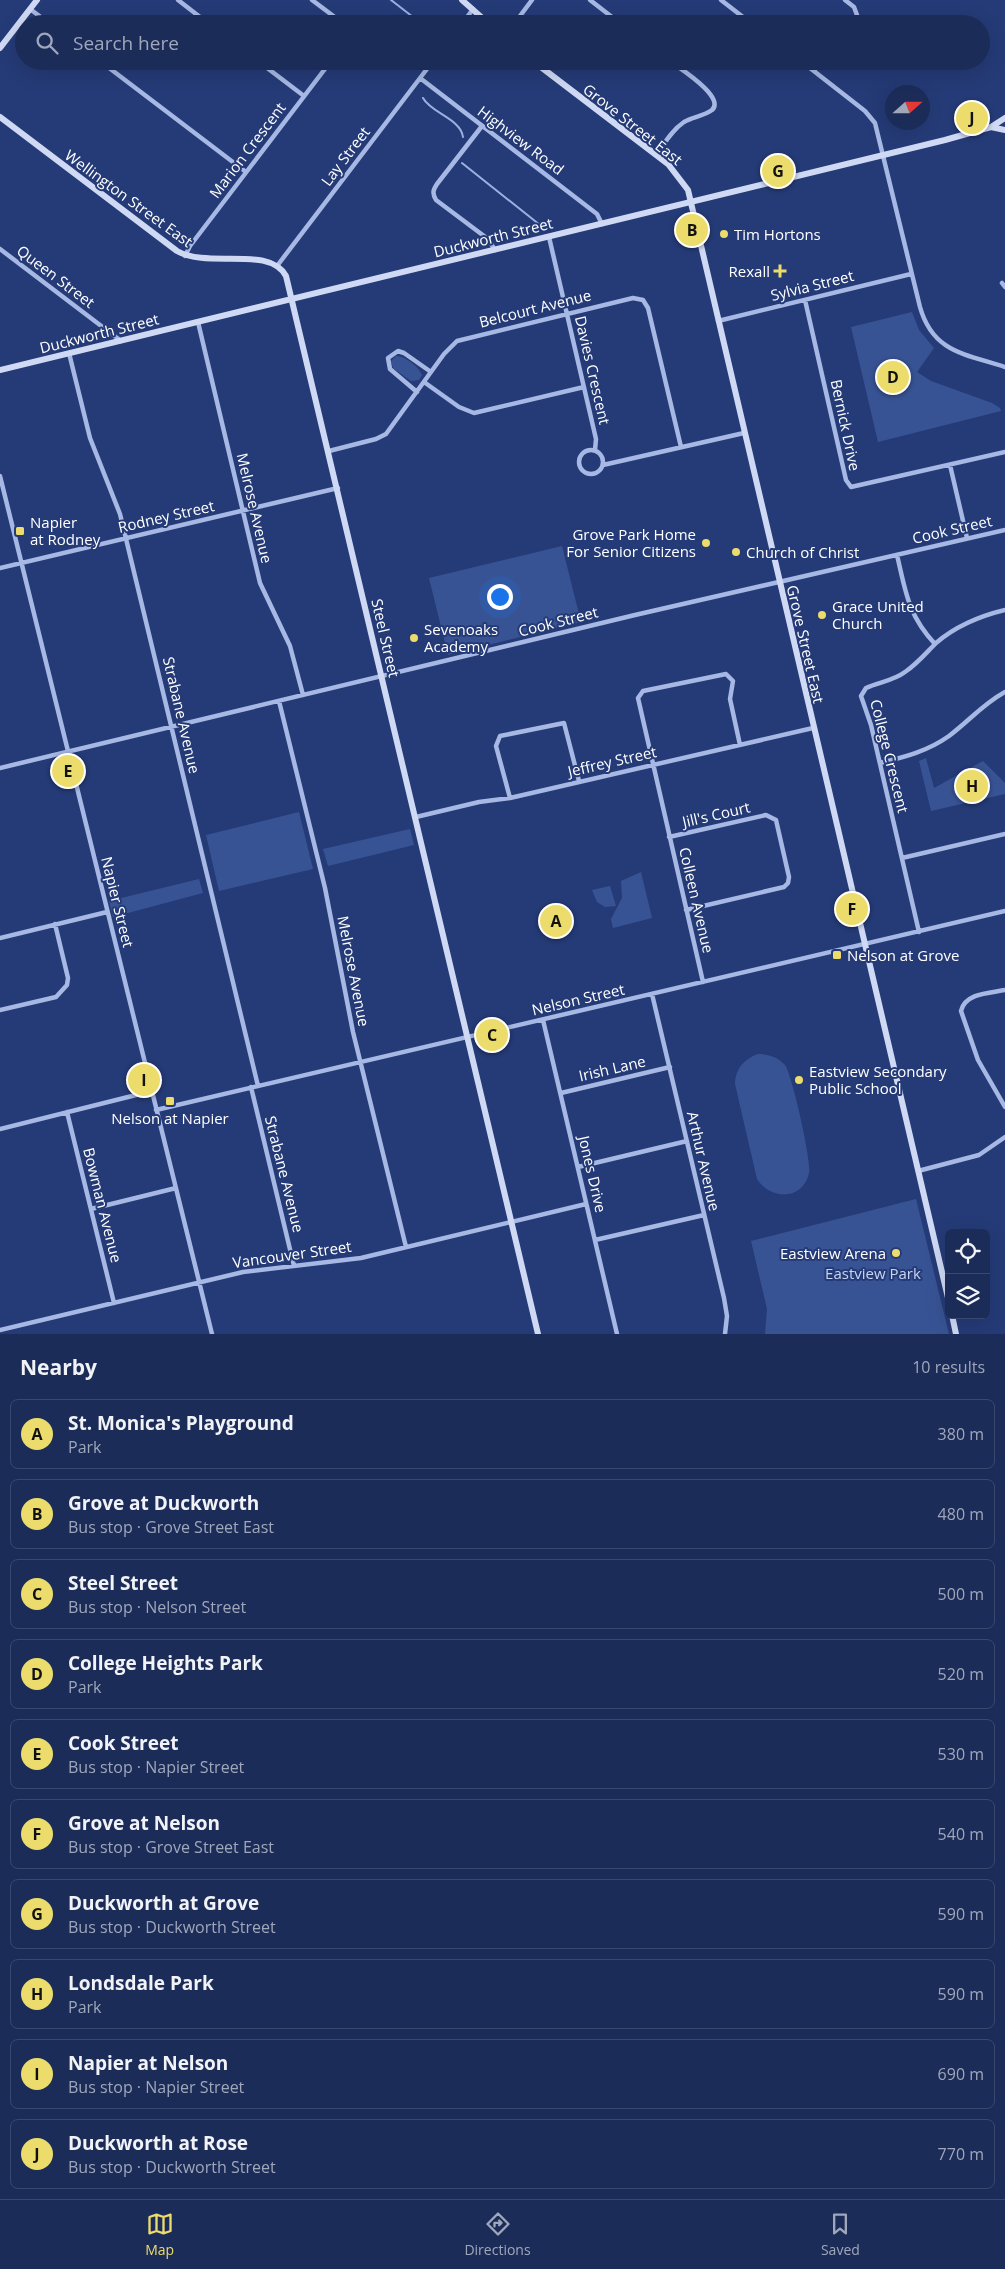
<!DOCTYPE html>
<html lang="en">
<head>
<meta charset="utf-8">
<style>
	:root { --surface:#1c2c59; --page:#25345f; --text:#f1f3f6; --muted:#a0a7ba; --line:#3a486f; --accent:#ecdc6b }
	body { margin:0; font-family:"Open Sans",sans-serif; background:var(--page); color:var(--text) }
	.controls { position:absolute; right:15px; bottom:15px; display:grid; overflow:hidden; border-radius:8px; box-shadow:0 5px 20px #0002 }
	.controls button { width:45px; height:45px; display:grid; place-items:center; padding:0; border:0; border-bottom:1px solid var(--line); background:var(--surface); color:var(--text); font:25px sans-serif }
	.compass { position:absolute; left:885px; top:85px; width:45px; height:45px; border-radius:50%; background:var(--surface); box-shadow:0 5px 20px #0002; rotate:69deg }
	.you { position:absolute; left:499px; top:596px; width:18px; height:18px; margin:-12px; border:4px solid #fff; border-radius:50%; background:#1a73e8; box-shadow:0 0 0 8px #1a73e833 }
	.badge { display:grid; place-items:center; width:32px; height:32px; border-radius:50%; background:var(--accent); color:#111; font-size:16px; font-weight:700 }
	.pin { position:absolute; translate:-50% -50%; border:2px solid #fff; box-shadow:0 1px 5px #0006 }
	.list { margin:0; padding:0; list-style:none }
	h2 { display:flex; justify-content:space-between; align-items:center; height:65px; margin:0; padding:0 20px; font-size:21px }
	h2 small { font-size:16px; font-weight:400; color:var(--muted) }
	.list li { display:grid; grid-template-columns:32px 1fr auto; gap:15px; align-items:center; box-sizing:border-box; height:70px; margin:0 10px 10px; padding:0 10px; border:1px solid var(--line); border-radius:8px }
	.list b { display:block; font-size:19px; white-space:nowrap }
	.list p { margin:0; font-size:16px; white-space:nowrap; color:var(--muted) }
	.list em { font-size:16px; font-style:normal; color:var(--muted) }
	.icon { flex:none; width:28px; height:28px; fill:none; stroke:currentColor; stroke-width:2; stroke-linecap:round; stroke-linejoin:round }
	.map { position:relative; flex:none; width:1005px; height:1334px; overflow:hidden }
	.search { position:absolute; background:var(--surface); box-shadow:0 5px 20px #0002; left:15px; right:15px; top:15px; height:55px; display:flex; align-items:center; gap:12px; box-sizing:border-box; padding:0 18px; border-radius:28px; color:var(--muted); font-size:19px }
	.sheet { height:865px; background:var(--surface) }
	nav { display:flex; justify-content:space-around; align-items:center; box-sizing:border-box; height:70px; border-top:1px solid var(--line); background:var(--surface); font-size:14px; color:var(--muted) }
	nav a { display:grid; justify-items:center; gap:2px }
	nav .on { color:var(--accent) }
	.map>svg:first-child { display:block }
	.green { fill:#385394 }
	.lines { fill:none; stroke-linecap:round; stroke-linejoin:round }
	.stream { stroke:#9ab1e3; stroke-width:2 }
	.street { stroke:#a6b8e3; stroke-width:4.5 }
	.secondary { stroke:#cfd9f3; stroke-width:6 }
	.poi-dot { fill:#ecdc6b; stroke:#253b77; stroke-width:2 }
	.labels { text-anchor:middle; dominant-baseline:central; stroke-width:4; stroke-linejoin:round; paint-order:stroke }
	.street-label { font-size:15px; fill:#fff; stroke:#253b77 }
	.poi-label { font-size:15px; fill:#fff; stroke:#253b77; text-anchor:start }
	.park-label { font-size:15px; fill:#c8d5f2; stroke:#253b77 }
</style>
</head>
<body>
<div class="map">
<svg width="1005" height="1334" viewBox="0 0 1005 1334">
	<rect width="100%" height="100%" fill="#253b77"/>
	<path class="green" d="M912 312 919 330 934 348 917 372 931 381 992 403 1000 408 1001 411 878 442 851 327Z
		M396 356C405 356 419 367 422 375L419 380 411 381 393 368 391 361Z
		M562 546 581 622 448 655 429 578Z
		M926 758 934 788 983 761 1005 783V794L931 811 919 761Z
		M299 812 313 869 219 891 206 835Z
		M410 829 414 845 328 866 323 849Z
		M641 872 652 918 613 928 611 919 622 898 621 881Z
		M199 879 203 893 113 917 109 901Z
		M610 886 616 906 605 907 597 902 592 890Z
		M564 907 570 929 546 935 544 912Z
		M758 1054C768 1054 778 1057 785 1065 792 1075 812 1162 809 1173 803 1201 770 1200 757 1179L735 1084C735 1069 744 1059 758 1054Z
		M916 1199 949 1334H765L767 1309 751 1241Z"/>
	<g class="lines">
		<path class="stream" d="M391 0 422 24
			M423 98C431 113 461 119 463 137
			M462 163 540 225"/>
		<path class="street" d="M178 0 209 24
			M312 0 344 24
			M590 0 621 24
			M721 0 752 24
			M845 0 854 7 857 15 850 24
			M30 9 50 24
			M462 24 473 9
			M514 24 532 0
			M100 61 246 172
			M258 61 304 96
			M801 61 865 111 875 123 920 307C933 353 966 354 1005 367
			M814 71 821 61
			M420 78 597 214 602 224
			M482 126 437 184C433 190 432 193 436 200L488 239 495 250
			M656 155C664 144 672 130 684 122 692 117 704 116 712 110 726 97 679 68 670 61
			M549 237 596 439 595 450
			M0 249 121 341
			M185 256 190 246 331 61
			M277 266 433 61
			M1002 283 1005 287
			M805 300 846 480 851 487 1005 452
			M718 321 911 274
			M198 322 260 583 290 646 303 695
			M69 353 90 438 120 514 258 1086
			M424 382 459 407 474 413 584 387
			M417 392 390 369 388 358 398 351 404 353 431 372
			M579 462a12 12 0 1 1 24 0a12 12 0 1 1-24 0Z
			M329 451 376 439 386 434 444 354 457 341 633 298 643 300 648 308 681 447
			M603 465 744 433
			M950 465 967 538
			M0 476 212 1334
			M897 555C906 593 908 615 935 644
			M0 568 338 488
			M279 701 325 888 353 1032 406 1247
			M880 763C905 757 928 751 949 736 969 721 983 704 1005 692
			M0 768 635 615 1005 530
			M510 798 496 746 500 736 564 723 579 781
			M416 817 479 802 510 798 813 728
			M669 837 766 815 776 820 789 877 788 883 784 887 686 910
			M902 858 1005 834
			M919 932 871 725 861 696 866 688C879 682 893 681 905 672 917 664 926 653 936 643 956 626 980 616 1005 610
			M0 938 107 912
			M703 982 638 698 643 691 726 674 733 681 730 699 740 745
			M1005 990C990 993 965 993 961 1011L978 1060 1005 1107
			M652 994 724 1298 727 1316 725 1334
			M0 1010 56 997 67 985 68 978 55 924
			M543 1020 617 1334
			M251 1087 294 1266
			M561 1093 670 1067
			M156 1110 1005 911
			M67 1112 114 1303
			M0 1129 152 1091
			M578 1167 687 1141
			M918 1171 979 1155 1005 1137
			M91 1209 176 1188
			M595 1240 704 1215
			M0 1330 243 1272 361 1258 586 1204"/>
		<path class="secondary" d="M462 0 489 24
			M0 48 37 0
			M533 61 668 164 688 190 949 1302
			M0 117 177 251C209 269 269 245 286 276L538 1334
			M991 127 1005 130
			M0 370 945 140 991 127 1005 118
			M952 1315 956 1334"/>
	</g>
	<g class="poi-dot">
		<circle cx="724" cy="234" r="5"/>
		<path d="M777.5 263.5h5v5h5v5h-5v5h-5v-5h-5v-5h5z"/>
		<rect x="15" y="526" width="10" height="10" rx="2.5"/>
		<circle cx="706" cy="543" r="5"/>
		<circle cx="736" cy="552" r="5"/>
		<circle cx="822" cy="615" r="5"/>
		<circle cx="414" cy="638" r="5"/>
		<rect x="832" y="950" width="10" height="10" rx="2.5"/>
		<circle cx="799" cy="1080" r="5"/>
		<rect x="165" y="1096" width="10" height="10" rx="2.5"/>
		<circle cx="896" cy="1253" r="5"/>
	</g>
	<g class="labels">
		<g class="street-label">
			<text transform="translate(633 124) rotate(38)">Grove Street East</text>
			<text transform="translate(521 140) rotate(37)">Highview Road</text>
			<text transform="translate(247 150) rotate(-53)">Marion Crescent</text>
			<text transform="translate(345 156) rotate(-53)">Lay Street</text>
			<text transform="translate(129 198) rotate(36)">Wellington Street East</text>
			<text transform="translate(493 237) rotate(-14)">Duckworth Street</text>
			<text transform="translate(56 276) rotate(37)">Queen Street</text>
			<text transform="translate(812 285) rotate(-14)">Sylvia Street</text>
			<text transform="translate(535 308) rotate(-14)">Belcourt Avenue</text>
			<text transform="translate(99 333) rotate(-14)">Duckworth Street</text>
			<text transform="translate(593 370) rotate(77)">Davies Crescent</text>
			<text transform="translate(846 425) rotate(78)">Bernick Drive</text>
			<text transform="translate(255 508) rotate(77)">Melrose Avenue</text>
			<text transform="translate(166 516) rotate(-13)">Rodney Street</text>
			<text transform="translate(952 529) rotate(-13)">Cook Street</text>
			<text transform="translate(558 621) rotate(-14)">Cook Street</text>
			<text transform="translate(386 638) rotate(77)">Steel Street</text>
			<text transform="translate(806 644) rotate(77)">Grove Street East</text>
			<text transform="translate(182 715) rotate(77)">Strabane Avenue</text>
			<text transform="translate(890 756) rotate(76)">College Crescent</text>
			<text transform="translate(612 761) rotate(-13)">Jeffrey Street</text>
			<text transform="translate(716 814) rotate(-13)">Jill's Court</text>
			<text transform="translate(697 900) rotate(77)">Colleen Avenue</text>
			<text transform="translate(118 902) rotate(76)">Napier Street</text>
			<text transform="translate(354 971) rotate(79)">Melrose Avenue</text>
			<text transform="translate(578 999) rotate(-13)">Nelson Street</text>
			<text transform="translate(612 1068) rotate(-13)">Irish Lane</text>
			<text transform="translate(704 1161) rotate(77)">Arthur Avenue</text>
			<text transform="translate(285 1174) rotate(76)">Strabane Avenue</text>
			<text transform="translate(593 1174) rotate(77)">Jones Drive</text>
			<text transform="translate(103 1205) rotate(76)">Bowman Avenue</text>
			<text transform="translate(292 1254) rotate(-8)">Vancouver Street</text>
		</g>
		<g class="poi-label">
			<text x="734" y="234">Tim Hortons</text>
			<text x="770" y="271" text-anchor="end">Rexall</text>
			<text x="30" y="522">Napier<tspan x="30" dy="17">at Rodney</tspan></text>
			<text x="696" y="534" text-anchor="end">Grove Park Home<tspan x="696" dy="17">For Senior Citizens</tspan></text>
			<text x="746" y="552">Church of Christ</text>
			<text x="832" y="606">Grace United<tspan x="832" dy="17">Church</tspan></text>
			<text x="424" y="629">Sevenoaks<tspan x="424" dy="17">Academy</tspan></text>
			<text x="847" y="955">Nelson at Grove</text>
			<text x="809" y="1071">Eastview Secondary<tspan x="809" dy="17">Public School</tspan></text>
			<text x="170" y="1118" text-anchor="middle">Nelson at Napier</text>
			<text x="886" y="1253" text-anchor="end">Eastview Arena</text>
		</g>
		<g class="park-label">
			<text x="873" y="1273">Eastview Park</text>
		</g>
	</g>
</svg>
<div class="controls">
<button><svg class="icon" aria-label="locate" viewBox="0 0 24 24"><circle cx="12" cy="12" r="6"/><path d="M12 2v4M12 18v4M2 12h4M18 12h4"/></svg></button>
<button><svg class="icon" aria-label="layers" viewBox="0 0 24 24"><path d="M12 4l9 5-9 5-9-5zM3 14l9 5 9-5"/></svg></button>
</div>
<svg class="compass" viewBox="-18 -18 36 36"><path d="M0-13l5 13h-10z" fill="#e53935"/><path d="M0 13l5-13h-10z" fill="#a0a7ba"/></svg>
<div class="you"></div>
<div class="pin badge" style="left:556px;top:921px">A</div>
<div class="pin badge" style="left:692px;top:230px">B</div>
<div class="pin badge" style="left:492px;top:1035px">C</div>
<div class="pin badge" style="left:893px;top:377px">D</div>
<div class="pin badge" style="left:68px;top:771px">E</div>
<div class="pin badge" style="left:852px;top:909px">F</div>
<div class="pin badge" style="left:778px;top:171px">G</div>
<div class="pin badge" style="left:972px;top:786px">H</div>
<div class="pin badge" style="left:144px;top:1080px">I</div>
<div class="pin badge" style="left:972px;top:118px">J</div>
<div class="search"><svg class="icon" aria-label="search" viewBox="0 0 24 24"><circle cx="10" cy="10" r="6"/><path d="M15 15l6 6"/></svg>Search here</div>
</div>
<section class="sheet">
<h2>Nearby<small>10 results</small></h2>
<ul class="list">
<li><span class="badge">A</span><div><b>St. Monica's Playground</b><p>Park</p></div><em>380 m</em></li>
<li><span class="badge">B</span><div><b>Grove at Duckworth</b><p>Bus stop · Grove Street East</p></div><em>480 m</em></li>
<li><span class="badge">C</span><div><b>Steel Street</b><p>Bus stop · Nelson Street</p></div><em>500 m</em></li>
<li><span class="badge">D</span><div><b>College Heights Park</b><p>Park</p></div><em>520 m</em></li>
<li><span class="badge">E</span><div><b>Cook Street</b><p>Bus stop · Napier Street</p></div><em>530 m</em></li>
<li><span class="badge">F</span><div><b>Grove at Nelson</b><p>Bus stop · Grove Street East</p></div><em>540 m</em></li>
<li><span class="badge">G</span><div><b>Duckworth at Grove</b><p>Bus stop · Duckworth Street</p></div><em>590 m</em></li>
<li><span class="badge">H</span><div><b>Londsdale Park</b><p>Park</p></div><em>590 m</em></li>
<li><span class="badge">I</span><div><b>Napier at Nelson</b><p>Bus stop · Napier Street</p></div><em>690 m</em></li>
<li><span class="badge">J</span><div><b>Duckworth at Rose</b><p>Bus stop · Duckworth Street</p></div><em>770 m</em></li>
</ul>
</section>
<nav>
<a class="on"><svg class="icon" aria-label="map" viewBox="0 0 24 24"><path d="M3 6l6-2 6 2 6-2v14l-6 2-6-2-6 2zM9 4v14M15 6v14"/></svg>Map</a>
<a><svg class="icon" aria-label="directions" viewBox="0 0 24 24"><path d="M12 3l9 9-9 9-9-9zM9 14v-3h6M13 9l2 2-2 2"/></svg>Directions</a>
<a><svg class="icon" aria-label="saved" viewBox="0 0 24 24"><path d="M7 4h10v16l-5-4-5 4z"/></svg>Saved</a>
</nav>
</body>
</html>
